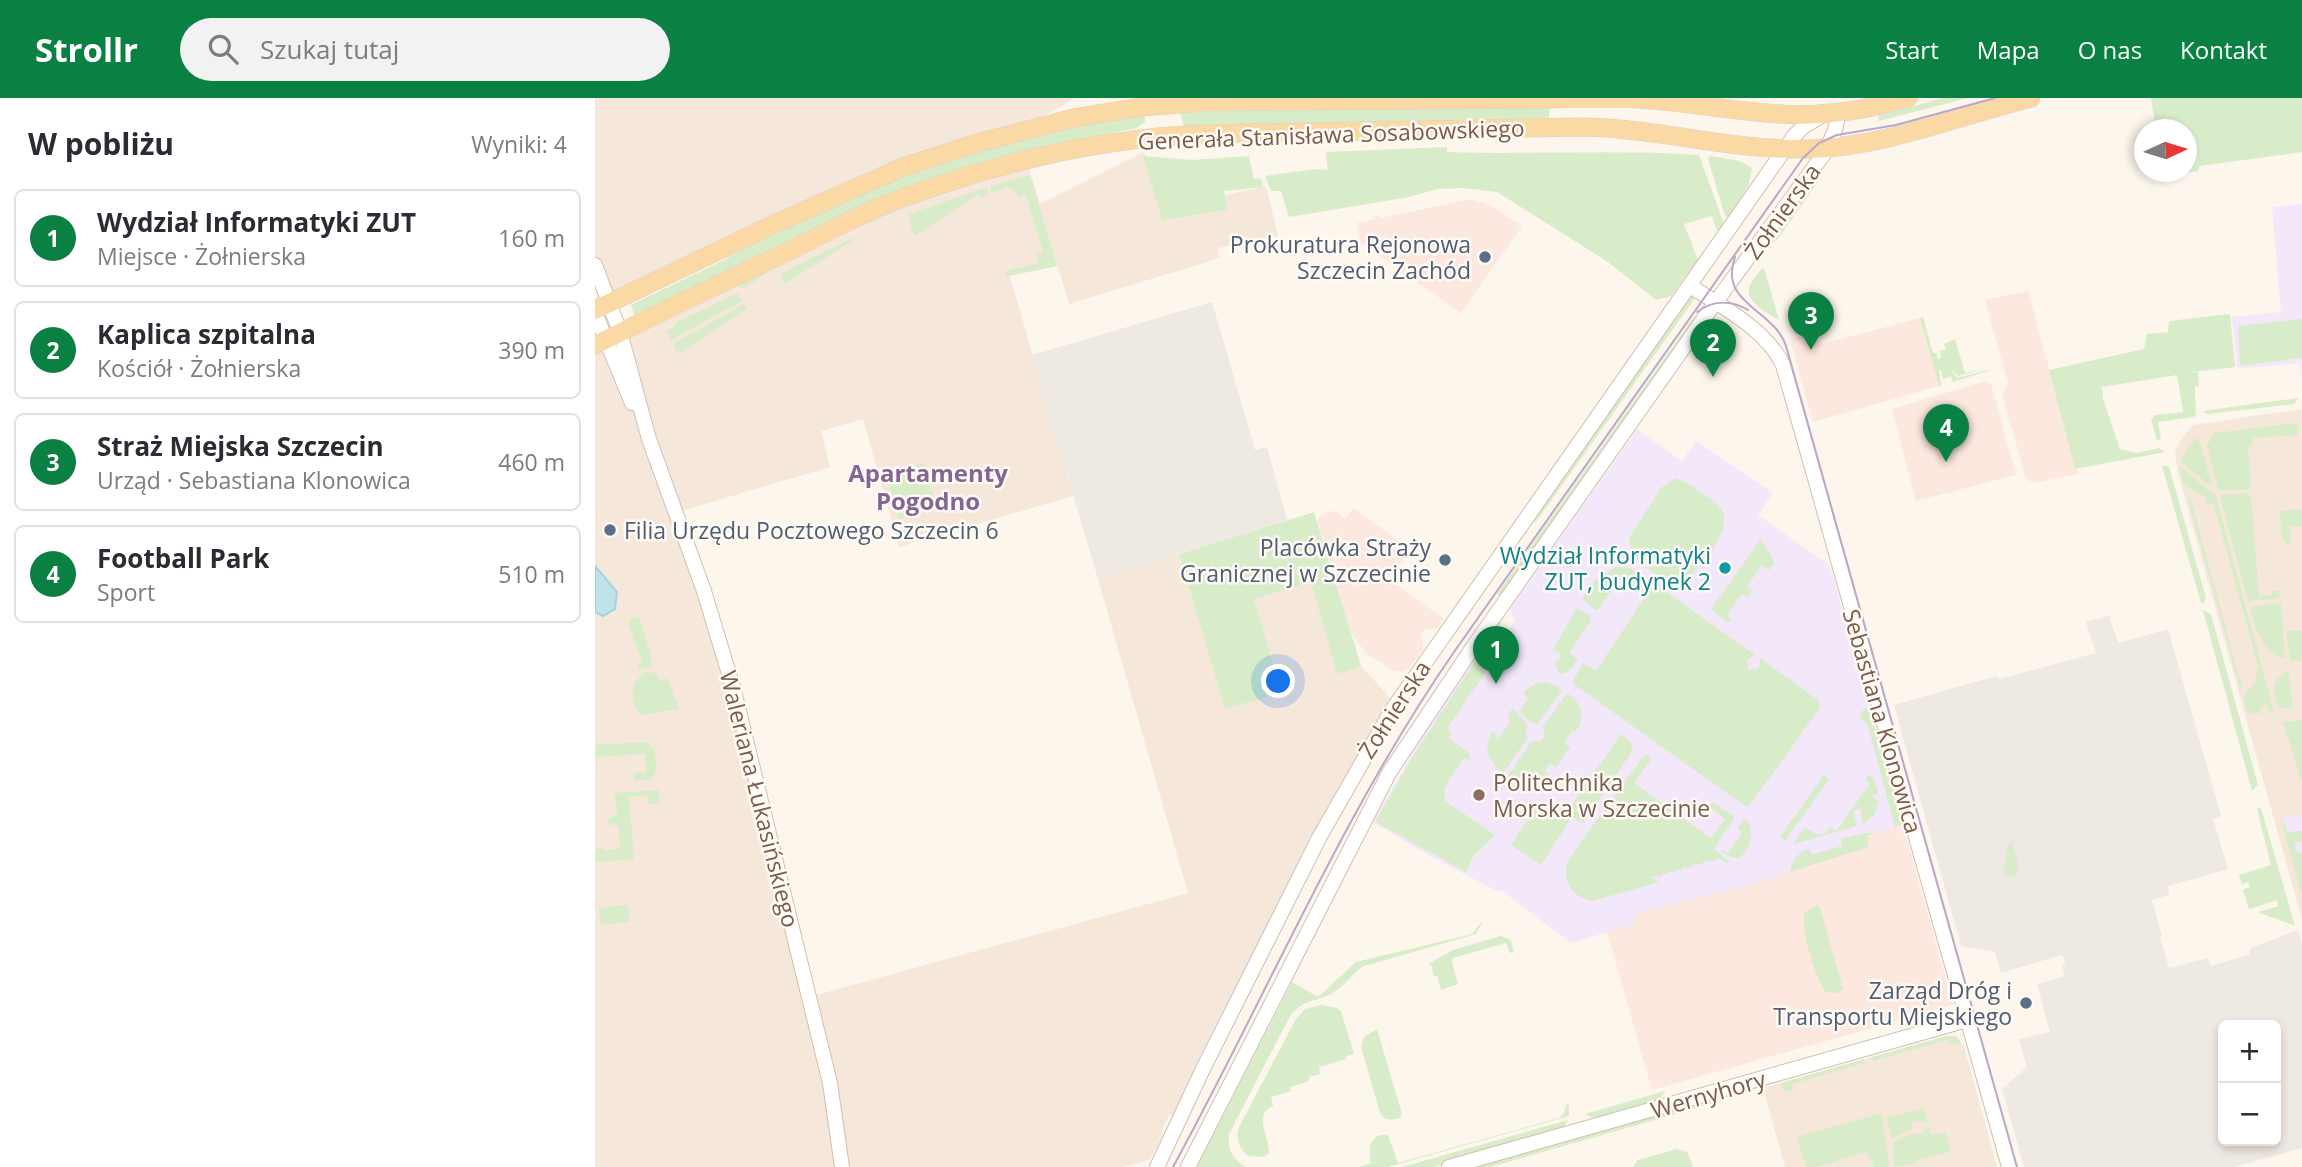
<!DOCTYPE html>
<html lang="pl">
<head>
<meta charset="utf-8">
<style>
	:root { --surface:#fff; --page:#f2f2f3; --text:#2b2b33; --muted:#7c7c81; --line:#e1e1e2; --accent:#0b8043 }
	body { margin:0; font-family:"Open Sans",sans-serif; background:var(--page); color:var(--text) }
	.controls { position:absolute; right:21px; bottom:21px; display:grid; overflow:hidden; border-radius:10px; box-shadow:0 4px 10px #0003 }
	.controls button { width:63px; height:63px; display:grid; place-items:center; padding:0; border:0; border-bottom:2px solid var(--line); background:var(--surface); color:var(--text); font:35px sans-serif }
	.compass { position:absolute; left:1539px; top:21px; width:63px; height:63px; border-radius:50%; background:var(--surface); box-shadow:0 4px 10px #0003; rotate:86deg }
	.you { position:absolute; left:684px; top:584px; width:24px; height:24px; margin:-18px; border:5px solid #fff; border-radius:50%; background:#1a73e8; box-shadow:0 0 0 10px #1a73e833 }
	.badge { display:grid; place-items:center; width:46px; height:46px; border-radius:50%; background:var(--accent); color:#fff; font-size:23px; font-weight:700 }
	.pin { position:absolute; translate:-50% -58px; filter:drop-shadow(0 2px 4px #0008) }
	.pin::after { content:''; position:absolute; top:37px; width:24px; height:21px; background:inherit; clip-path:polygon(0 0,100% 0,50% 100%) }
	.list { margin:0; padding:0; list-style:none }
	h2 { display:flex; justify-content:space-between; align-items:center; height:91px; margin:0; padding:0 28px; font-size:30px }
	h2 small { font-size:23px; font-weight:400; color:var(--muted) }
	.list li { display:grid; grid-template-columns:46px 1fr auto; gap:21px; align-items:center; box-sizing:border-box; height:98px; margin:0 14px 14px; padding:0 14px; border:2px solid var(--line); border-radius:10px }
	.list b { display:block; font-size:26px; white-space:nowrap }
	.list p { margin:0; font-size:23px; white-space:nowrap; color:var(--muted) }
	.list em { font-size:23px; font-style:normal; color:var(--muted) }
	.icon { flex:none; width:38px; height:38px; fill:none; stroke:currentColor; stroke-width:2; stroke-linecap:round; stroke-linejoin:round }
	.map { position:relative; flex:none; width:1707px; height:1069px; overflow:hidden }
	header { display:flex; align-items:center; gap:42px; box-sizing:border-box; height:98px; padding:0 35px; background:var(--accent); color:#fff }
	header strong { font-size:33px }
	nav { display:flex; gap:38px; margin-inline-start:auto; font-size:24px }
	.search { width:490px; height:63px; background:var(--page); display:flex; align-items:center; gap:18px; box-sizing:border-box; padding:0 24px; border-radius:38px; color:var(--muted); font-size:26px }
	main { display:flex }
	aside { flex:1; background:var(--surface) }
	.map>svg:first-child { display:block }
	.residential { fill:#f5e8da }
	.commercial { fill:#fde8e0 }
	.industrial { fill:#efe9e4; fill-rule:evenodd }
	.education { fill:#f3e8fa }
	.green { fill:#d8ecc9 }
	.water { fill:#bfe3e8; stroke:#a5d3da; stroke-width:2 }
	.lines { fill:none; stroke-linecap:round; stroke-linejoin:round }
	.minor-casing { stroke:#d1beb0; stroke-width:16 }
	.major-casing { stroke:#dad1cd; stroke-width:19 }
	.minor { stroke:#fff; stroke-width:14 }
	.major { stroke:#fbd9a5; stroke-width:18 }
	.tram { stroke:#b9a8c9; stroke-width:2 }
	.service-dot { fill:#5c6f8a; stroke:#fffaf3; stroke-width:2.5 }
	.culture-dot { fill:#0f9aa8; stroke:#fffaf3; stroke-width:2.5 }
	.education-dot { fill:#8d6e63; stroke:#fffaf3; stroke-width:2.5 }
	.labels { text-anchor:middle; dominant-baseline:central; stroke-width:5; stroke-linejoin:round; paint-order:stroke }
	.street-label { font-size:23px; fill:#7a5c4d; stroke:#fffaf3 }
	.service-label { font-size:23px; fill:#4e5e75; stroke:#fffaf3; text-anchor:end }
	.culture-label { font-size:23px; fill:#0d838f; stroke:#fffaf3; text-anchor:end }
	.education-label { font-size:23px; fill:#785e54; stroke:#fffaf3; text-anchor:start }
	.neighbourhood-label { font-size:24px; font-weight:bold; fill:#846695; stroke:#fffaf3 }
</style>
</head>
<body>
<header>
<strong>Strollr</strong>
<div class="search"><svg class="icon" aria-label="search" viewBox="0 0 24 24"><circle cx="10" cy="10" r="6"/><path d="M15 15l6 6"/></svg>Szukaj tutaj</div>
<nav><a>Start</a><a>Mapa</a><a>O nas</a><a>Kontakt</a></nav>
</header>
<main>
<aside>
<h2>W pobliżu<small>Wyniki: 4</small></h2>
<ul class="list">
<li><span class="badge">1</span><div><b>Wydział Informatyki ZUT</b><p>Miejsce · Żołnierska</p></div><em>160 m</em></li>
<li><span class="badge">2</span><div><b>Kaplica szpitalna</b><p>Kościół · Żołnierska</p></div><em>390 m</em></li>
<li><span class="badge">3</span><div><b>Straż Miejska Szczecin</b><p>Urząd · Sebastiana Klonowica</p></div><em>460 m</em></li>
<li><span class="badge">4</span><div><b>Football Park</b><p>Sport</p></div><em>510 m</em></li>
</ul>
</aside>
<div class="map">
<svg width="1707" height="1069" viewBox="0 0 1707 1069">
	<rect width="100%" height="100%" fill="#fdf6ec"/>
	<path class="residential" d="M0 0H479L437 26 18 200 0 158Z
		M549 54 570 122 622 99 671 88 683 138 623 150 625 160 474 206 463 168 415 178 478 398 304 449 268 321 226 333 235 369 83 414 28 235 227 141 432 64 445 106Z
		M9 246 53 345 115 520 231 982 244 1069H0V250Z
		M1707 311V822L1607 462 1583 375 1580 354 1584 344 1598 327Z
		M584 456 630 611 687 595 659 501 716 483 742 575 766 568 799 604 583 1017H574L566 1034 567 1038 562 1049 554 1062 529 1069H251L221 897 593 795 503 481Z
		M1352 938H1361L1369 949 1402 1069H1190L1168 990Z"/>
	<path class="commercial" d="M876 101 895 107 927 128 866 215 766 145 762 125 780 121V118L784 117 786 120Z
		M1433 193 1483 376 1439 385 1431 381 1407 296 1413 285 1390 202Z
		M1325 220 1344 288 1218 324 1195 241 1213 237 1227 246Z
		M1390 283 1396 286 1421 377 1321 403 1297 311Z
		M758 410 815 451 794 481 849 521 842 530 830 531 824 539 828 544V552L815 569 808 574 799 573 771 555 756 535 722 421 734 413 742 414 750 421Z
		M1308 726 1358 907 1057 992 1012 834 1037 827 1042 815 1151 788 1273 749 1272 737Z"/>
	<path class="industrial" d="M617 204 660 352 672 349 692 422 503 481 437 257Z
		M1514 518 1523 545 1573 531 1626 718 1618 721 1633 771 1573 788 1574 797 1557 802 1567 838 1565 839 1574 870 1613 860 1616 868 1654 857 1656 850 1703 832 1707 847V1050L1640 1069H1429L1407 991 1432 969 1424 941 1455 934 1442 886 1470 878 1467 868 1470 867 1469 861 1467 857 1406 875 1400 854 1366 848 1299 607 1401 578 1405 581 1501 555 1491 524ZM1628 927H1681V1043H1628Z"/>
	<path class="education" d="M1707 106V282L1705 265 1642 271 1637 219 1686 214 1677 109Z
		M1042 331 1087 363 1101 343 1175 393 1178 395 1163 417 1235 468 1308 726 1272 737 1274 749 1151 788 1042 815 1037 827 976 845 906 792 904 794 840 761 778 724 828 637 880 561 889 549 894 548 901 550 920 523 916 517 915 511Z
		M1707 717V787L1688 718Z"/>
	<path class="green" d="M1348 0H1373L1284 23 1283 18Z
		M1556 0H1707V54L1605 68 1603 73 1568 78 1567 74H1591V32L1561 31Z
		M964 9 954 11V20L960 22 590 32 584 10Z
		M550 15V24L542 30 461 46 40 219 36 207 42 204 129 162 183 131 288 83 434 36Z
		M852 49V54C936 57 1020 51 1104 57L1129 126 1122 133 1117 118 1089 126 1103 162 1076 198 1061 202 1013 164 902 94 868 90 843 91 814 99 694 119 686 93H676L670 78 721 71 733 72 731 54Z
		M548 58 597 62 654 58 659 81 666 80 668 89 629 93 632 112 567 122Z
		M1115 58 1145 63 1157 70 1154 86 1134 120 1130 118 1113 61Z
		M433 70C338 97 230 134 149 190L141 188 159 176 262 127 346 91Z
		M435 77 462 168 411 178 410 175 418 171 443 166 442 156 448 154 431 97 424 99 418 91 412 89 397 95 395 88Z
		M1220 81 1223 84 1182 142 1165 153 1179 139Z
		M392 89V96L386 100 383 96 321 137 316 130 314 116Z
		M257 140 258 142 190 186 185 176Z
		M1167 170H1169L1184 222C1174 216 1150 204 1154 190 1156 183 1163 176 1167 170Z
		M142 195 147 203 76 242 71 233 79 229 82 224Z
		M1098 197 1101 198 1100 200 941 424 936 421 1087 207Z
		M149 206 152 211 83 256 78 246Z
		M1109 211 908 499 902 496 1098 220Z
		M1635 216 1640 269 1590 275 1603 274 1604 288 1600 289 1601 316 1599 319 1563 324 1566 341 1562 342 1556 321 1560 317 1588 314 1582 277 1507 289 1508 301 1525 351 1542 355 1564 350 1570 354 1480 371 1454 272 1549 251 1552 236 1573 234 1574 223Z
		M1328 219 1338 255H1342L1343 261 1346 260 1345 253 1351 251 1349 246 1360 241 1370 275 1395 269 1363 278 1354 269 1362 280 1396 271V272L1358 284 1356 278 1348 281 1346 272H1344L1346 288H1344L1325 220Z
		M1707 221V260L1645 268 1643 228Z
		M1703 300 1699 306 1612 316 1608 313Z
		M1702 325 1703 337 1657 340V348L1653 349 1656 389 1652 392H1623L1612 348 1619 335Z
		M1603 338 1617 385 1616 388 1586 364V359Z
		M329 365 342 410 304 421 291 376Z
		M1571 367 1574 369 1611 500 1609 504 1606 505 1567 368Z
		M1583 367 1621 398 1679 614H1673L1672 607 1665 608 1666 615 1657 616 1651 612 1649 598 1660 584 1663 568 1618 404 1612 407 1609 398 1590 388Z
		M1080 380C1089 382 1096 388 1104 393 1112 399 1124 405 1128 415 1136 433 1101 480 1083 483 1071 485 1063 477 1054 471 1041 462 1036 455 1034 440L1066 390Z
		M1652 395 1656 399 1664 498 1677 497V492L1684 493 1685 499 1682 501 1653 503 1625 400 1627 397Z
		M1592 399H1595L1647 589 1645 590Z
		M1707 411V428L1695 429 1696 445H1692L1687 440 1685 415 1686 413Z
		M719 414 766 568 742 576 716 484 659 501 687 595 630 611 584 456Z
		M1166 441 1180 465 1174 472 1167 467 1152 488 1157 493 1152 499 1147 496 1132 517 1137 522 1132 524 1116 511Z
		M1021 469 1036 470 1050 479 1041 492 1024 481 1003 512H1000L987 501 1000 483Z
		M1052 480 1160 557 1152 562 1153 572 1164 570 1165 560 1224 603 1225 610 1154 708H1150L977 585 988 565 1001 573 1050 499 1043 493Z
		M1684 505 1686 506 1690 561C1665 552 1661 532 1655 509Z
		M982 510 994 517 996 523 974 555 983 561 973 574 965 576 957 560 959 564 965 561V555L958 552 957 556 958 551Z
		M1608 512 1616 516 1663 687 1657 693Z
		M44 519 56 557V568L44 571 43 567 47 564 33 526 36 520Z
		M1707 532V563H1695L1691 533Z
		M891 549H897L904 554 852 631 856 635 853 640 874 655 875 662 869 660C861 673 846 687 850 703L900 737 879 757 871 774 780 724 818 658 888 551Z
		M1693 572 1698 610H1683L1678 590 1683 580Z
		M53 574 60 575 66 582 72 580 84 611 45 617C34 600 34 582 53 574Z
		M953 584 967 592 943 626 936 625 924 613 933 601 928 594 941 585Z
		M972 595C987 606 989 614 984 631L982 630 980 634 977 633 969 645 975 649 961 670 955 665 950 673 955 677C941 692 928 689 912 679L937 643H946L950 637 948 629Z
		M1274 609 1308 726 1300 729 1273 628 1265 619 1268 612Z
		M918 610 933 628 930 632 933 640 908 675C893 664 887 650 898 633L903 641 915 624 913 616Z
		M1707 622V684L1688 624Z
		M1026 636C1034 642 1039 645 1036 655L988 726 977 719 946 767 916 747 942 708 960 721 968 711 972 714Z
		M51 644 60 651 61 674 56 681 39 683V675L51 674 50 656 0 659V647Z
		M1052 657 1057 660 1040 684 1042 687 1116 740 1130 721 1114 709 1118 704 1140 719 1119 751 1135 764 1132 765 1122 760 1120 762 1108 764 1107 766H1099L1093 771 1090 769 1085 773 1082 771 1080 774H1073L1071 776 1068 775 1066 778H1058L1057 780 1064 784 998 803C976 800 967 782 973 762L1046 661Z
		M1229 677 1234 681 1190 743 1185 739Z
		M1273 677 1278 679 1284 698 1279 696 1277 698 1284 703 1279 717 1268 726 1265 711 1258 712 1262 728 1198 746 1210 729 1223 737 1230 735 1235 729 1241 733 1274 687 1275 685 1270 681Z
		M64 692 65 705 53 706 52 697 34 699 39 761 0 764V752L7 749 8 753 25 750 24 728 13 726 12 721 22 717 20 695Z
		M1666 710 1700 828 1663 814 1684 808 1682 802 1654 811 1648 792 1655 789 1653 784 1647 786 1644 777 1676 767 1662 711Z
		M1152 721C1159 737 1157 750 1143 761L1127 755V752L1133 755 1147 734 1142 730 1147 723Z
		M1690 725 1692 734 1707 733V744H1700L1701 753 1707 756V798L1687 726Z
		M1270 735H1278L1272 738 1274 749 1195 774C1196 763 1204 754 1214 750L1216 757 1247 748 1246 741Z
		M1417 744 1424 768 1422 776 1417 779 1411 777 1408 772 1414 745Z
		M33 807 34 824 6 827 4 810Z
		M1222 807 1225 809 1248 891 1243 895 1231 894C1221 883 1204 827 1210 814Z
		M889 821 881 836 769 868C756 875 751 887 739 894 721 905 709 900 695 918L634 1036C632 1051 638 1062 651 1069H602L697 884 723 899 761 864 877 836Z
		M906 838 916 842 919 854 915 855 911 845 858 860 857 864 863 886 846 892 842 878H839L836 867 833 866 858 852Z
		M726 907 742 910 746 913 759 956 751 958V961L724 969 725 976 714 979V983L695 989 696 993 676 999 678 1008C658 1016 674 1038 674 1055L669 1059 654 1058C644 1051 640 1041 644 1029L701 921 710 911Z
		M782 931 807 1016 805 1020 796 1022 789 1020 785 1015 766 949 769 939Z
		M1352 938H1361L1366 944 1354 947 1352 942 1278 963 1277 959Z
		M1269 961 1270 965 1197 986 1198 991 1195 994 1188 992 1186 985Z
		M1070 993 1064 1003 1001 1021 990 1016Z
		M1120 1000 1123 1004 895 1069H877Z
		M974 1006V1018L793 1069H763L776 1065C773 1051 774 1035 793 1037L803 1065 964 1020 969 1015 971 1007Z
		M1329 1010 1336 1037 1350 1034 1356 1053 1321 1063V1066L1299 1069 1298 1044 1314 1036H1326L1334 1028 1333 1025 1321 1022 1317 1025 1316 1031 1297 1041 1292 1020Z
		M1287 1015 1294 1069H1276L1279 1066 1277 1061 1274 1062 1271 1054 1221 1069H1211L1202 1039Z
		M973 1022 969 1029 961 1035 839 1069H807Z
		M1082 1051 1092 1054 1098 1069H1038L1043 1062Z"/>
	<path class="water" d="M0 468 22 494 20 511 8 518 0 514Z"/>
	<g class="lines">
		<g class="minor-casing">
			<path id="minor" d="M0 167 25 234 54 341 109 493 138 589 235 985 247 1069
				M1095 188C1126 208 1172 232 1188 267L1414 1069
				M0 215 37 305
				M562 1069 608 971 724 740 797 612 1199 38 1208 29 1229 16
				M593 1069 794 675 880 546 1120 205 1231 53 1240 32 1244 15
				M854 1069 1372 922"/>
		</g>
		<g class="major-casing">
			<path id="major" d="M0 212 177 127 308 69 379 46 479 20 547 9 609 4 1023 0C1078 1 1131 13 1185 16 1229 19 1271 12 1313 0
				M0 247C64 215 128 184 192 154 232 134 271 113 313 98 409 63 507 40 609 36L987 29C1063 30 1138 53 1214 51 1290 49 1363 18 1436 0"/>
		</g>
		<use href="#minor" class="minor"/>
		<use href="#major" class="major"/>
		<path class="tram" d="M1140 159C1123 206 1179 211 1191 248L1422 1069
			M1102 214C1118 202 1136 202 1153 212
			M578 1069C672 897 747 716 859 554L1208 60 1224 45 1242 37 1301 27 1400 0"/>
	</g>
	<g class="service-dot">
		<circle cx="890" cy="159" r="7"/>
		<circle cx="15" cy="432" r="7"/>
		<circle cx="850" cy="462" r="7"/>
		<circle cx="1431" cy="905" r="7"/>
	</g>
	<circle class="culture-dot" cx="1130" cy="470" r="7"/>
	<circle class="education-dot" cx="884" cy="697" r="7"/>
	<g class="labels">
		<g class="street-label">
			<text transform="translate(736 36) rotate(-2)">Generała Stanisława Sosabowskiego</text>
			<text transform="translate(1187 113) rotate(-54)">Żołnierska</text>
			<text transform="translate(799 611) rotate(-57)">Żołnierska</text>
			<text transform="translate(1288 623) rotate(74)">Sebastiana Klonowica</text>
			<text transform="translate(165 701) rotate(76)">Waleriana Łukasińskiego</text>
			<text transform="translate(1113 996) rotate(-16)">Wernyhory</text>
		</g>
		<g class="service-label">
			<text x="876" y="146">Prokuratura Rejonowa<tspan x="876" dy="26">Szczecin Zachód</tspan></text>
			<text x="29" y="432" text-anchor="start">Filia Urzędu Pocztowego Szczecin 6</text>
			<text x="836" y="449">Placówka Straży<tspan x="836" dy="26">Granicznej w Szczecinie</tspan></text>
			<text x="1417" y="892">Zarząd Dróg i<tspan x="1417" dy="26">Transportu Miejskiego</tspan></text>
		</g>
		<g class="culture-label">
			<text x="1116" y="457">Wydział Informatyki<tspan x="1116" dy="26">ZUT, budynek 2</tspan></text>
		</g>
		<g class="education-label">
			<text x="898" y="684">Politechnika<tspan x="898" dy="26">Morska w Szczecinie</tspan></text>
		</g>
		<g class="neighbourhood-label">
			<text x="333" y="374">Apartamenty<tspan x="333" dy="28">Pogodno</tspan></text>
		</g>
	</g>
</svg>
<div class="controls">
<button>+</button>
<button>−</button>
</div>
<svg class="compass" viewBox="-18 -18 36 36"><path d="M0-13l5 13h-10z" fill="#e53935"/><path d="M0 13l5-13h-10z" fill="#7c7c81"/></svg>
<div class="you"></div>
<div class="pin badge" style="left:901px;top:586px">1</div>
<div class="pin badge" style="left:1118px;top:279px">2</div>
<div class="pin badge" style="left:1216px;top:252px">3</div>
<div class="pin badge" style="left:1351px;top:364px">4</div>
</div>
</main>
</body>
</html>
